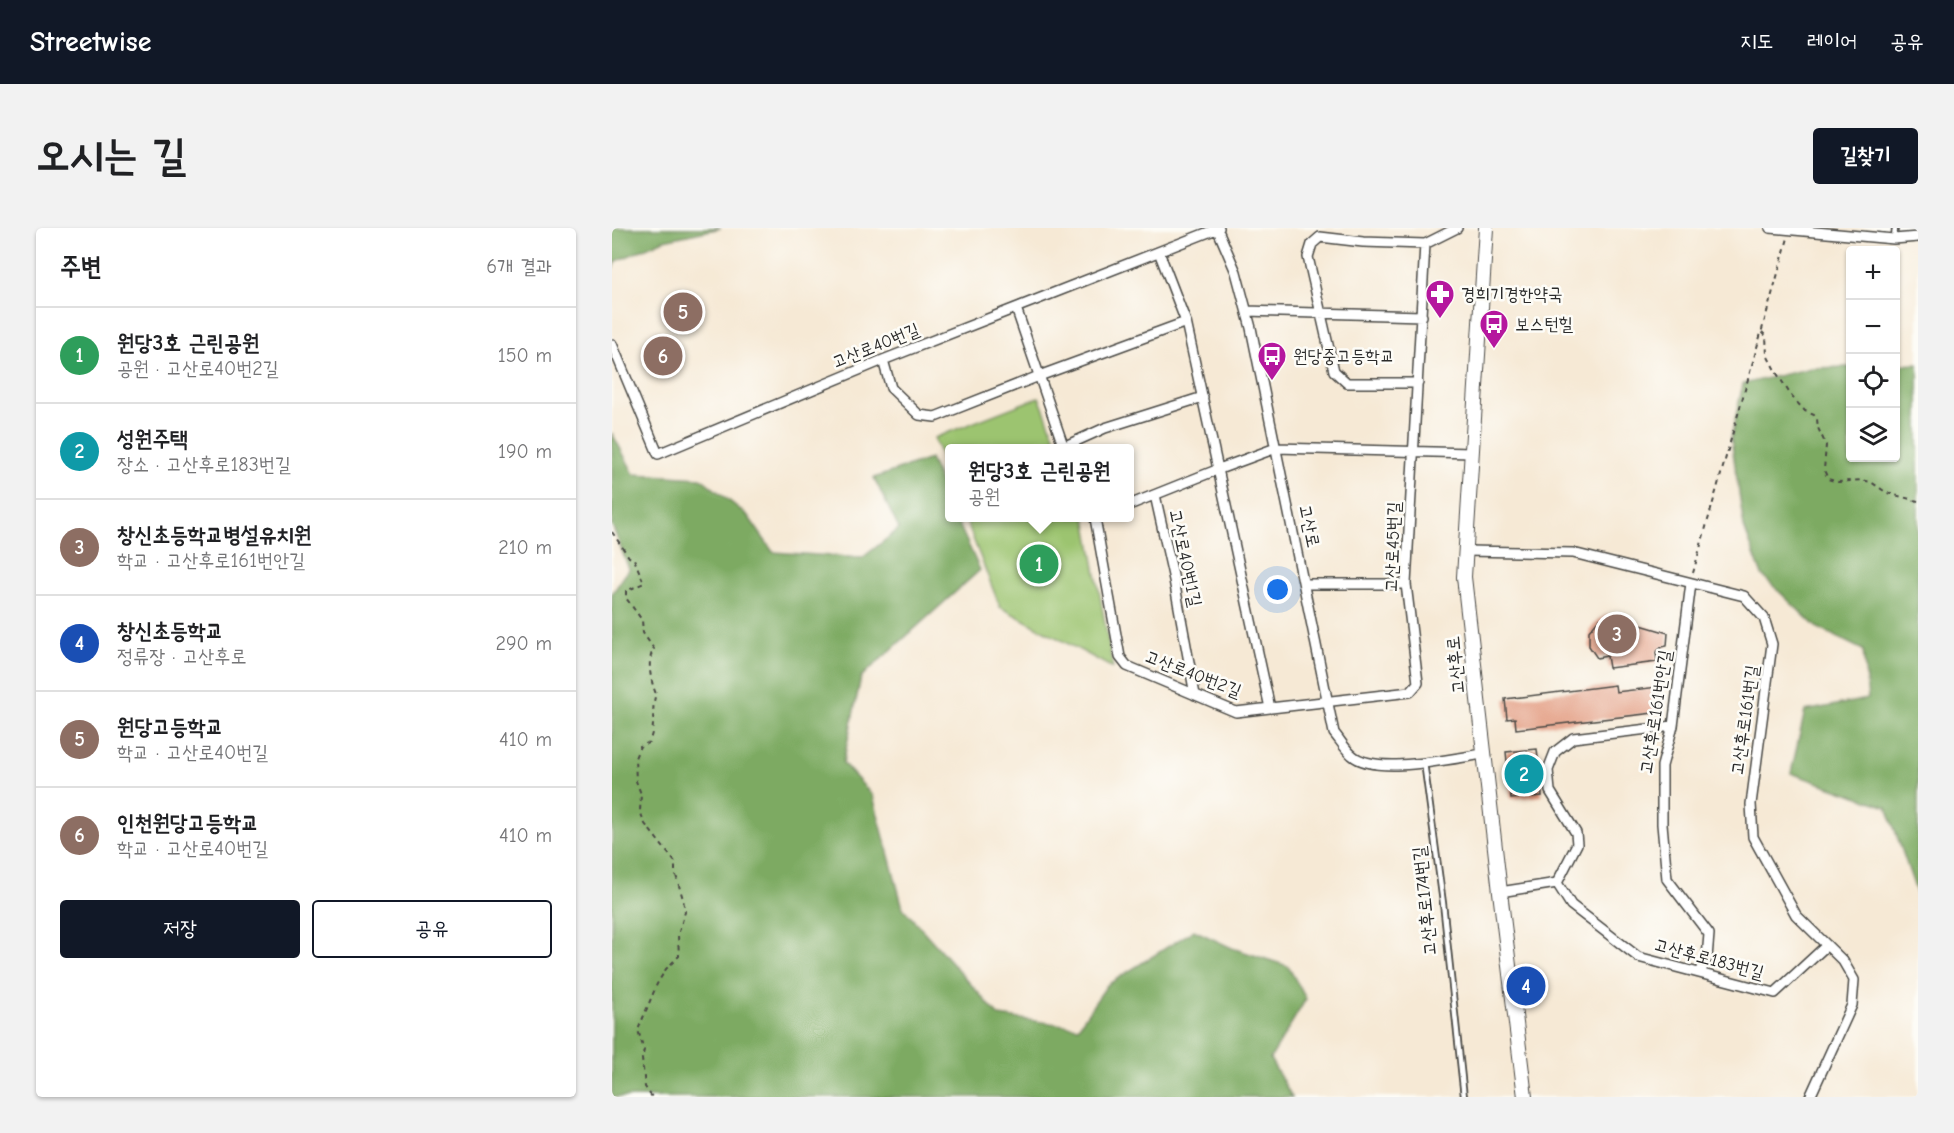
<!DOCTYPE html>
<html lang="ko">
<head>
<meta charset="utf-8">
<style>
	:root { --surface:#fff; --page:#f2f2f2; --text:#202124; --muted:#757577; --line:#e0e0e0; --accent:#111827 }
	body { margin:0; font-family:"Comic Neue","Poor Story",sans-serif; background:var(--page); color:var(--text) }
	.controls { position:absolute; right:18px; top:18px; display:grid; overflow:hidden; border-radius:6px; box-shadow:0 2px 4px #0004 }
	.controls button { width:54px; height:54px; display:grid; place-items:center; padding:0; border:0; border-bottom:2px solid var(--line); background:var(--surface); color:var(--text); font:30px sans-serif }
	.you { position:absolute; left:666px; top:362px; width:21px; height:21px; margin:-15px; border:4px solid #fff; border-radius:50%; background:#1a73e8; box-shadow:0 0 0 9px #1a73e833 }
	.badge { display:grid; place-items:center; width:39px; height:39px; border-radius:50%; background:var(--accent); color:#fff; font-size:20px; font-weight:700 }
	.pin { position:absolute; translate:-50% -50%; border:3px solid #fff; box-shadow:0 2px 6px #0006 }
	.popup { position:absolute; left:333px; top:216px; width:189px; height:78px; box-sizing:border-box; display:grid; place-content:center; border-radius:6px; background:var(--surface); filter:drop-shadow(0 2px 4px #0005); font-size:20px; white-space:nowrap; color:var(--muted) }
	.popup b { font-size:22px; color:var(--text) }
	.popup::after { content:''; position:absolute; left:50%; top:100%; margin-left:-12px; border:12px solid transparent; border-top-color:var(--surface) }
	.list { margin:0; padding:0; list-style:none }
	h2 { display:flex; justify-content:space-between; align-items:center; height:78px; margin:0; padding:0 24px; font-size:26px }
	h2 small { font-size:20px; font-weight:400; color:var(--muted) }
	.list li { display:grid; grid-template-columns:39px 1fr auto; gap:18px; align-items:center; box-sizing:border-box; height:96px; padding:0 24px; border-top:2px solid var(--line) }
	.list b { display:block; font-size:22px; white-space:nowrap }
	.list p { margin:0; font-size:20px; white-space:nowrap; color:var(--muted) }
	.list em { font-size:20px; font-style:normal; color:var(--muted) }
	.actions { display:flex; gap:12px; padding:18px 24px }
	.actions a { flex:1; padding:14px 0; border:2px solid var(--accent); border-radius:6px; text-align:center; font-size:21px; color:var(--accent) }
	.actions .main { background:var(--accent); color:#fff }
	.icon { flex:none; width:33px; height:33px; fill:none; stroke:currentColor; stroke-width:2; stroke-linecap:round; stroke-linejoin:round }
	.map { position:relative; flex:none; width:1306px; height:869px; overflow:hidden; border-radius:6px }
	header { display:flex; align-items:center; gap:36px; box-sizing:border-box; height:84px; padding:0 30px; background:var(--accent); color:#fff }
	header strong { font-size:28px }
	nav { display:flex; gap:33px; margin-inline-start:auto; font-size:21px }
	.intro { display:flex; align-items:center; justify-content:space-between; box-sizing:border-box; height:144px; padding:0 36px }
	h1 { margin:0; font-size:42px }
	.button { padding:15px 27px; border-radius:6px; background:var(--accent); color:#fff; font-size:21px; font-weight:700 }
	main { display:flex; gap:36px; padding:0 36px }
	aside { flex:1; background:var(--surface); border-radius:6px; box-shadow:0 2px 4px #0004 }
	.map>svg:first-child { display:block }
	.green { fill:#9cc470; stroke:#64784e; stroke-width:1.5 }
	.forest { fill:#7daa62; stroke:#546a46; stroke-width:1.5 }
	.building { fill:#e19579 }
	.lines { fill:none; stroke-linecap:round; stroke-linejoin:round }
	.lane-casing { stroke:#494844; stroke-width:8 }
	.street-casing { stroke:#494844; stroke-width:12 }
	.secondary-casing { stroke:#494844; stroke-width:16 }
	.path { stroke:#494844; stroke-width:2; stroke-dasharray:4.5 4.5; stroke-linecap:butt }
	.lane { stroke:#fff; stroke-width:4.5 }
	.street { stroke:#fff; stroke-width:9 }
	.secondary { stroke:#fff; stroke-width:14 }
	.labels { text-anchor:middle; dominant-baseline:central; stroke-width:5; stroke-linejoin:round; paint-order:stroke }
	.poi-label { font-size:18px; fill:#2b2b2b; stroke:#fdfcf7; text-anchor:start }
	.street-label { font-size:18px; fill:#2b2b2b; stroke:#fdfcf7 }
</style>
</head>
<body>
<header>
<strong>Streetwise</strong>
<nav><a>지도</a><a>레이어</a><a>공유</a></nav>
</header>
<div class="intro"><h1>오시는 길</h1><a class="button">길찾기</a></div>
<main>
<aside>
<h2>주변<small>6개 결과</small></h2>
<ul class="list">
<li><span class="badge" style="background:#2e9e5b">1</span><div><b>원당3호 근린공원</b><p>공원 · 고산로40번2길</p></div><em>150 m</em></li>
<li><span class="badge" style="background:#0f9aa8">2</span><div><b>성원주택</b><p>장소 · 고산후로183번길</p></div><em>190 m</em></li>
<li><span class="badge" style="background:#8d6e63">3</span><div><b>창신초등학교병설유치원</b><p>학교 · 고산후로161번안길</p></div><em>210 m</em></li>
<li><span class="badge" style="background:#1a4fb4">4</span><div><b>창신초등학교</b><p>정류장 · 고산후로</p></div><em>290 m</em></li>
<li><span class="badge" style="background:#8d6e63">5</span><div><b>원당고등학교</b><p>학교 · 고산로40번길</p></div><em>410 m</em></li>
<li><span class="badge" style="background:#8d6e63">6</span><div><b>인천원당고등학교</b><p>학교 · 고산로40번길</p></div><em>410 m</em></li>
</ul>
<div class="actions"><a class="main">저장</a><a>공유</a></div>
</aside>
<div class="map">
<svg width="1306" height="869" viewBox="0 0 1306 869">
	<rect width="100%" height="100%" fill="#fdfcf7"/>
	<filter id="ink" filterUnits="userSpaceOnUse"><feTurbulence type="fractalNoise" baseFrequency=".0167" numOctaves="2"/><feDisplacementMap in="SourceGraphic" scale="12" xChannelSelector="R" yChannelSelector="G"/><feConvolveMatrix kernelMatrix="1 2 1 2 8 2 1 2 1" color-interpolation-filters="sRGB"/></filter>
	<filter id="wash" filterUnits="userSpaceOnUse"><feTurbulence type="fractalNoise" baseFrequency=".008" numOctaves="4" result="noise"/><feDisplacementMap in="SourceGraphic" scale="24" xChannelSelector="R" yChannelSelector="G"/><feGaussianBlur stdDeviation="1.35" result="paint"/><feColorMatrix in="noise" values="0 0 0 0 0 0 0 0 0 0 0 0 0 0 0 0 0 1.4 0 .05"/><feComposite in="paint" operator="in"/></filter>
	<g filter="url(#wash)">
		<rect width="100%" height="100%" fill="#f6e9d5"/>
		<path class="green" d="M427 169 447 220H337V249L322 210Z
			M353 290H474L501 440 388 379Z"/>
		<path class="forest" d="M0 0H109L52 12 5 33 0 41Z
			M1306 136V669L1275 579 1179 545 1193 483 1256 471 1251 422 1204 399 1150 347 1132 299 1119 210 1131 156 1199 140 1238 139V230H1284V137Z
			M0 205 22 246 89 250 136 288 161 324 250 330 287 301 262 250 318 231 337 274V290H344L368 342 249 449 231 535 261 568 291 680 387 788 466 799 495 757 582 702 620 720 676 738 694 771 658 831 680 869H0V366L17 341 0 297Z"/>
		<g id="blocks">
			<path class="building" d="M995 387 1056 405 1055 418 1050 419 1044 424 1045 434 997 440 995 428 985 430 977 418V403L986 392Z
				M1003 457 1004 464 1046 459 1050 484 904 501 903 490 895 491 893 471Z
				M925 521 930 568 899 571 894 524Z"/>
		</g>
	</g>
	<g filter="url(#ink)">
		<use href="#blocks" fill-opacity="0" stroke="#494844" stroke-width="1.5"/>
		<g class="lines">
			<g class="lane-casing">
				<path id="lane" d="M1282 11 1283 0
					M812 534 831 675 852 869"/>
			</g>
			<g class="street-casing">
				<path id="street" d="M605 0 624 44 639 100 722 505C728 512 733 521 740 527 763 548 841 530 872 526
					M1158 0 1282 11 1306 9
					M547 24 574 94 658 480
					M404 80 452 220
					M635 83 810 88
					M0 116 46 226 271 132 607 0
					M271 132 279 160 307 187 323 189 427 148 574 94
					M806 155H735L722 143 696 29 700 16 708 9 751 14 813 16 845 0
					M451 219 493 200 591 169
					M543 267 562 352 583 467
					M517 277 607 241 664 220 860 225
					M483 290 508 429 515 438 624 484 798 464 806 455 794 356 813 16
					M854 323 961 325 1132 368 1152 390 1160 416 1139 576 1141 609 1184 687 1231 733 1242 752 1240 777 1198 869
					M1079 355 1061 498 1050 538V596L1055 651 1097 706 1095 730 1088 745
					M692 356H794
					M945 655 965 616 964 605 938 563 936 542 943 524 961 510 1061 498
					M888 664 945 655 959 677 1026 729 1163 765 1215 717"/>
			</g>
			<g class="secondary-casing">
				<path id="secondary" d="M874 0 852 349 888 664 913 869"/>
			</g>
			<path class="path" d="M1150 104 1154 108 1155 127 1164 144 1180 169 1193 183 1202 187 1205 191 1206 200 1214 217 1212 242 1216 251 1226 254 1250 252 1259 254 1275 265 1306 273
				M0 304 17 329 22 331 32 355 14 363V370L30 392 31 405 42 421C34 432 39 454 44 466 38 482 45 501 36 515L28 518 23 530 24 553 29 566 28 583 33 596 63 634V644L71 671 73 684 66 707 67 728 54 741 45 756 26 802 32 822 30 831 33 859 40 869
				M1081 345 1176 10"/>
			<use href="#lane" class="lane"/>
			<use href="#street" class="street"/>
			<use href="#secondary" class="secondary"/>
		</g>
	</g>
	<defs>
		<g id="pharmacy-pin" transform="scale(1.5)"><path d="M0 17L-7.5 6A9.5 9.5 0 1 1 7.5 6Z" fill="#b5179e" stroke="#fdfcf7"/><path d="M-2-6h4v4h4v4h-4v4h-4v-4h-4v-4h4Z" fill="#fff"/></g>
		<g id="bus-pin" transform="scale(1.5)"><path d="M0 17L-7.5 6A9.5 9.5 0 1 1 7.5 6Z" fill="#b5179e" stroke="#fdfcf7"/><path d="M-5-6H5V4H4V6H2V4H-2V6H-4V4H-5ZM-3.5-4V0h7V-4ZM-3.5 1.2v1.5H-2V1.2ZM2 1.2v1.5H3.5V1.2Z" fill="#fff"/></g>
	</defs>
	<g fill-rule="evenodd">
		<use href="#pharmacy-pin" x="828" y="66"/>
		<use href="#bus-pin" x="882" y="96"/>
		<use href="#bus-pin" x="660" y="128"/>
	</g>
	<g class="labels">
		<g class="poi-label">
			<text x="849" y="66">경희기경한약국</text>
			<text x="903" y="96">보스턴힐</text>
			<text x="681" y="128">원당중고등학교</text>
		</g>
		<g class="street-label">
			<text transform="translate(264 118) rotate(-22)">고산로40번길</text>
			<text transform="translate(697 298) rotate(78)">고산로</text>
			<text transform="translate(781 319) rotate(-88)">고산로45번길</text>
			<text transform="translate(573 330) rotate(78)">고산로40번1길</text>
			<text transform="translate(844 437) rotate(-96)">고산후로</text>
			<text transform="translate(581 446) rotate(21)">고산로40번2길</text>
			<text transform="translate(1044 484) rotate(-81)">고산후로161번안길</text>
			<text transform="translate(1133 492) rotate(-82)">고산후로161번길</text>
			<text transform="translate(813 673) rotate(-96)">고산후로174번길</text>
			<text transform="translate(1097 731) rotate(15)">고산후로183번길</text>
		</g>
	</g>
</svg>
<div class="controls">
<button>+</button>
<button>−</button>
<button><svg class="icon" aria-label="locate" viewBox="0 0 24 24"><circle cx="12" cy="12" r="6"/><path d="M12 2v4M12 18v4M2 12h4M18 12h4"/></svg></button>
<button><svg class="icon" aria-label="layers" viewBox="0 0 24 24"><path d="M12 4l9 5-9 5-9-5zM3 14l9 5 9-5"/></svg></button>
</div>
<div class="you"></div>
<div class="pin badge" style="left:427px;top:336px;background:#2e9e5b">1</div>
<div class="popup"><b>원당3호 근린공원</b>공원</div>
<div class="pin badge" style="left:912px;top:546px;background:#0f9aa8">2</div>
<div class="pin badge" style="left:1005px;top:406px;background:#8d6e63">3</div>
<div class="pin badge" style="left:914px;top:758px;background:#1a4fb4">4</div>
<div class="pin badge" style="left:71px;top:84px;background:#8d6e63">5</div>
<div class="pin badge" style="left:51px;top:128px;background:#8d6e63">6</div>
</div>
</main>
</body>
</html>
